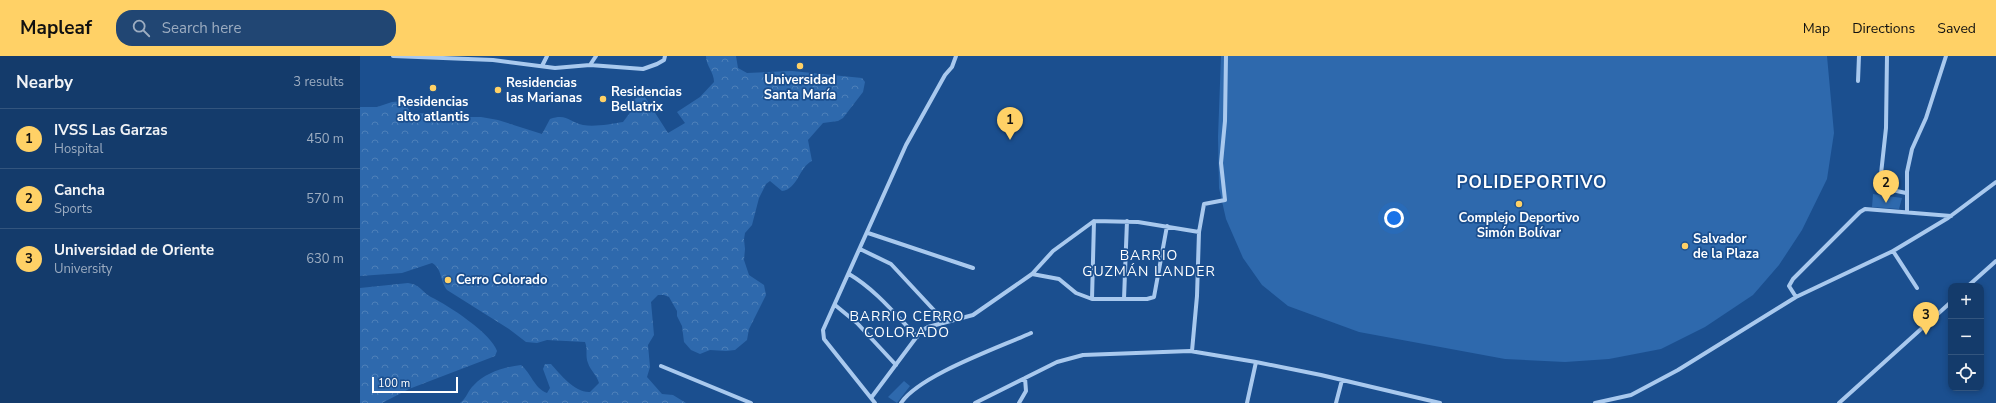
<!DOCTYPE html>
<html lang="en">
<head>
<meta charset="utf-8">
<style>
	:root { --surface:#143b6b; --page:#214673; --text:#f1f3f6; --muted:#9dadc1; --line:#33557e; --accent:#ffd166 }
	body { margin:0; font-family:"Nunito Sans",sans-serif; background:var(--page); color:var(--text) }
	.controls { position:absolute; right:12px; bottom:12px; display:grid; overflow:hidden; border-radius:8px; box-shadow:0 2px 6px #0003 }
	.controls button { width:36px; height:36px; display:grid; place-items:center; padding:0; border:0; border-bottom:1px solid var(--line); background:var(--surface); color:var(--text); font:20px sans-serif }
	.scale { position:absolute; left:12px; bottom:10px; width:86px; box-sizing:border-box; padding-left:4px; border:2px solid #fff; border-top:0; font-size:11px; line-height:14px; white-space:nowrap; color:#fff; -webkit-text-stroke:3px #1b4f8f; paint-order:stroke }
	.you { position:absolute; left:1034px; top:162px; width:14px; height:14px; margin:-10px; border:3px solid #fff; border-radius:50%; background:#1a73e8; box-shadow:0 0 0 6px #1a73e833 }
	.badge { display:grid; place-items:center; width:26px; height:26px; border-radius:50%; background:var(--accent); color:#111; font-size:13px; font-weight:700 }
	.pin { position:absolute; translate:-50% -33px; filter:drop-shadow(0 1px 2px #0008) }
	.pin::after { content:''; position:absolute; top:21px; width:14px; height:12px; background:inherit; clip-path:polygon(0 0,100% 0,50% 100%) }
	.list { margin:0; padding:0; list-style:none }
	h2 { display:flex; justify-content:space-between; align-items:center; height:52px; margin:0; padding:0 16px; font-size:17px }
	h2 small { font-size:13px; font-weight:400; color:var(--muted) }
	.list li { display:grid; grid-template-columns:26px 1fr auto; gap:12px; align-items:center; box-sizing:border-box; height:60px; padding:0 16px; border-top:1px solid var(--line) }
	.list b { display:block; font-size:15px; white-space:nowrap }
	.list p { margin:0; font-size:13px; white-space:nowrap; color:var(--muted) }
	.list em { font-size:13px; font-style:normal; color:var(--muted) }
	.icon { flex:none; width:22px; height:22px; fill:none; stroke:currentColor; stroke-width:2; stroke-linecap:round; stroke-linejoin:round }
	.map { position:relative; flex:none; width:1636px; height:347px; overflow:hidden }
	header { display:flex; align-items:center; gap:24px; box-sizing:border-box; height:56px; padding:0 20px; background:var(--accent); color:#111 }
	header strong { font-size:19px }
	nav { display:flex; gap:22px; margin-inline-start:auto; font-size:14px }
	.search { width:280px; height:36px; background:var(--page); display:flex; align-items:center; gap:10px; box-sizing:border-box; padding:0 14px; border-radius:16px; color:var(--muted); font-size:15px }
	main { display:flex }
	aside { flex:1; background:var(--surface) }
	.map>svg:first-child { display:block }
	.forest { fill:url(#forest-crowns) }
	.pitch { fill:#2e69ad }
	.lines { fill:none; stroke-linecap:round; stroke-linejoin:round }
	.minor { stroke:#a9c9ee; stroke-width:4 }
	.poi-dot { fill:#ffd166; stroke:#1b4f8f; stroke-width:1.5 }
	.labels { text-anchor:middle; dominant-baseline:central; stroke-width:3.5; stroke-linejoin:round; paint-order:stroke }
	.poi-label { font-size:13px; font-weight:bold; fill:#fff; stroke:#1b4f8f; text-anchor:start }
	.neighbourhood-label { font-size:14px; letter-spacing:1px; fill:#fff; stroke:#1b4f8f }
	.district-label { font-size:17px; font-weight:bold; letter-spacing:1px; fill:#fff; stroke:#1b4f8f }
</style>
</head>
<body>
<header>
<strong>Mapleaf</strong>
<div class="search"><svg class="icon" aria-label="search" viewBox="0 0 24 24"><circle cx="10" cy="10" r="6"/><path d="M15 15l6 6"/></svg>Search here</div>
<nav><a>Map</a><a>Directions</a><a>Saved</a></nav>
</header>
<main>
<aside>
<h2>Nearby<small>3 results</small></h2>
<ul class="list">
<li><span class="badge">1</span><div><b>IVSS Las Garzas</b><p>Hospital</p></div><em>450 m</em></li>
<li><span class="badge">2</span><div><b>Cancha</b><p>Sports</p></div><em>570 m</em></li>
<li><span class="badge">3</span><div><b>Universidad de Oriente</b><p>University</p></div><em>630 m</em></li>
</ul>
</aside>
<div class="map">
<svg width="1636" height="347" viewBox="0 0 1636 347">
	<defs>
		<pattern id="forest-crowns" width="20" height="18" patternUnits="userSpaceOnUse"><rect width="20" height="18" fill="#2e69ad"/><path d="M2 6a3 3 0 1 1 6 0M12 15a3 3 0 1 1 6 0" fill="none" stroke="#4d80b9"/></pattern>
	</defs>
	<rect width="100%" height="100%" fill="#1b4f8f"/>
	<path class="forest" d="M346 0H376L378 12 387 17 432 15 502 22 505 26 503 36 483 62 478 65 463 67 448 84 452 105C439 111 438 133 422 135L410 125 406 128 399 142 392 169 385 177 384 183 385 193 384 204 389 219 404 229 406 239 389 273 387 284 375 294 366 295 350 294 340 298 331 294 324 286 322 270 317 260V255L309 241 304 239H298L291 246 294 279 288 289 290 311 287 321 302 338 313 339 326 347H100C107 342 108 334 114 329 125 317 144 311 161 309 171 317 174 332 187 337L190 332 183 313 185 308H191C200 318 215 337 230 336L239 327C237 319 230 314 228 307 225 300 228 293 225 286L187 284 177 287 166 286 149 273 87 234C80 225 82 212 72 207L42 217 0 220V51H17L32 46 44 45 49 54 54 57 81 58 93 61H121L138 64 182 78 190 63C207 57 209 66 223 69 235 71 251 68 263 66L272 54 268 47 283 38 308 77 325 67 317 56 340 41 354 26C354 16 346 10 346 0Z
		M48 227C61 229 62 236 71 241 88 249 132 278 137 295L135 300 130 302 49 333 22 347H0V232Z"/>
	<path class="pitch" d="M861 0H1467L1474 77 1467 123 1442 174 1419 209 1393 239 1345 271 1301 293 1249 303 1205 306 1145 303 999 276 928 250 902 229 883 202 866 163 859 132 858 81Z
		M1513 138 1542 142 1539 153 1512 151Z
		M544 325 550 330 537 347 528 341Z"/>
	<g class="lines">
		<path class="minor" d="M33 0 133 4 195 12 230 9 283 13 297 8 304 4 305 0
			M1527 0 1526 72 1520 127 1523 132 1546 137
			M230 9 236 0
			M182 10 187 0
			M1498 25 1499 0
			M1547 156V116L1552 93 1566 62 1586 0
			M734 165 732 243H787L794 241 807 170
			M839 176 844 148 865 144 861 107 865 65 866 0
			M508 177 613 212
			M500 193 531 208 585 266
			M1533 195 1557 232
			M489 218C516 234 535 258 557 281
			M672 218 693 195 734 165 778 166 839 176 837 240 832 295
			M1608 230 1636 205
			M1436 241 1429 230 1433 223 1500 156 1505 153 1591 160
			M764 243 767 165
			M475 249 497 267 536 309
			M301 310 391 347
			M511 342 561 275 568 271 613 259 672 218 699 223 716 237 732 243
			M515 347 464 283 463 274 546 89 585 19 592 11 596 0
			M541 347C560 319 638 292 671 277
			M615 347 697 306 723 299 830 295 896 306 961 319 1080 347
			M659 347 666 335 665 322
			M887 347 896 306
			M976 347 982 324
			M1235 347 1271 339 1318 314 1436 241 1533 195 1588 162 1636 126
			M1479 347 1591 246"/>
	</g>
	<g class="poi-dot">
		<circle cx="440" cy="10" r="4"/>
		<circle cx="73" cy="32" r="4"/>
		<circle cx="138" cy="34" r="4"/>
		<circle cx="243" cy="43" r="4"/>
		<circle cx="1159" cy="148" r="4"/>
		<circle cx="1325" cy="190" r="4"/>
		<circle cx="88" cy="224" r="4"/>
	</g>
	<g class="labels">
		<g class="poi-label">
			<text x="440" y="24" text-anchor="middle">Universidad<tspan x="440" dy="15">Santa María</tspan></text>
			<text x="146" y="27">Residencias<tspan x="146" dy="15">las Marianas</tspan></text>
			<text x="251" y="36">Residencias<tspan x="251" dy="15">Bellatrix</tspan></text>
			<text x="73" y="46" text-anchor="middle">Residencias<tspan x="73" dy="15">alto atlantis</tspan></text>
			<text x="1159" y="162" text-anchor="middle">Complejo Deportivo<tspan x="1159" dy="15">Simón Bolívar</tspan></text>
			<text x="1333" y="183">Salvador<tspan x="1333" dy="15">de la Plaza</tspan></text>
			<text x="96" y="224">Cerro Colorado</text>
		</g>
		<g class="neighbourhood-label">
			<text x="789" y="199">BARRIO<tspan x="789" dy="16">GUZMÁN LANDER</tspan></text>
			<text x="547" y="260">BARRIO CERRO<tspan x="547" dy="16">COLORADO</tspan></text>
		</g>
		<g class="district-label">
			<text x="1172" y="126">POLIDEPORTIVO</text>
		</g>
	</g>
</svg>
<div class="controls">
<button>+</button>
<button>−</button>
<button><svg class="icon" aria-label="locate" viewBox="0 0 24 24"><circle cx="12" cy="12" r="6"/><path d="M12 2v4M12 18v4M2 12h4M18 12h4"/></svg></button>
</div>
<div class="scale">100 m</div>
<div class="you"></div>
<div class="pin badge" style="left:650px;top:84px">1</div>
<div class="pin badge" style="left:1526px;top:147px">2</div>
<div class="pin badge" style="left:1566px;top:279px">3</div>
</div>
</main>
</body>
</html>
